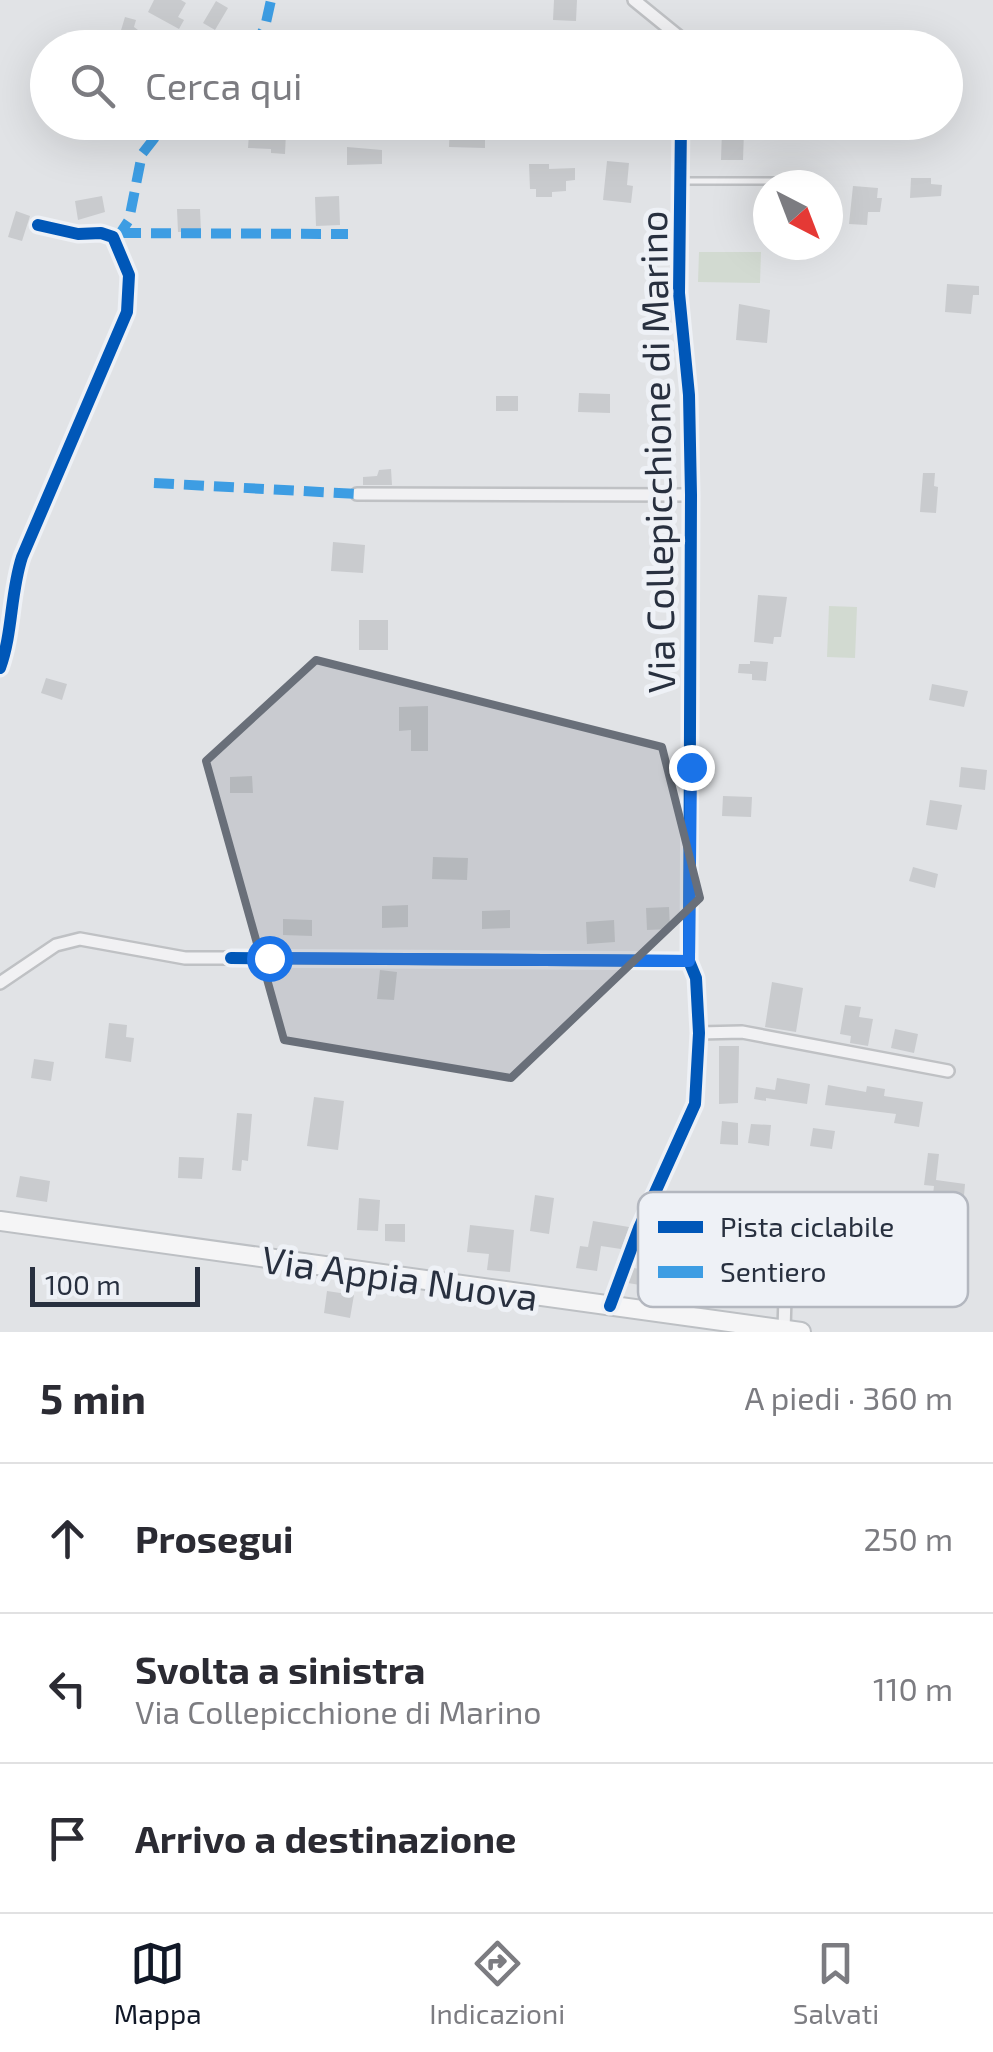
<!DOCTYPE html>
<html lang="it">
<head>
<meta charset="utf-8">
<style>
	:root { --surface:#fff; --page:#f2f2f3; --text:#2b2b33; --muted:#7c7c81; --line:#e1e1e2; --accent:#111827 }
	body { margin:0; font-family:"Exo 2",sans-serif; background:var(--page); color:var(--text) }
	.compass { position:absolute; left:753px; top:170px; width:90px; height:90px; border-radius:50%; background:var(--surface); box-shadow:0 10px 40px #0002; rotate:138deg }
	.scale { position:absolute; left:30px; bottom:25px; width:170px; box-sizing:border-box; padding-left:10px; border:5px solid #28303f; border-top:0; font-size:28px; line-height:35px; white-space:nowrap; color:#28303f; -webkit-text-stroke:8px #eef1f6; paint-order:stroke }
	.stop { position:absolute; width:30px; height:30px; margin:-22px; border:8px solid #1a73e8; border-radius:50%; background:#fff }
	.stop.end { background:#1a73e8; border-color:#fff; box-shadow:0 2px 10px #0008 }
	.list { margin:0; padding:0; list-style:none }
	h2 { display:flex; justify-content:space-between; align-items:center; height:130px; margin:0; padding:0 40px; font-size:42px }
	h2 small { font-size:32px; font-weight:400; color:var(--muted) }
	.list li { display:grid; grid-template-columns:65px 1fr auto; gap:30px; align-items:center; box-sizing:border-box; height:150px; padding:0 40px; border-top:2px solid var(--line) }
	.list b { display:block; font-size:38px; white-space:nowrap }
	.list p { margin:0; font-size:32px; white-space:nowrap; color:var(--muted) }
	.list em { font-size:32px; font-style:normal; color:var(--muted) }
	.icon { flex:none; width:55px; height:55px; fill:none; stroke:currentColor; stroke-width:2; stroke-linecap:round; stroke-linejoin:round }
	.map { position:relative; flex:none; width:993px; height:1332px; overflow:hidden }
	.search { position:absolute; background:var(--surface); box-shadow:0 10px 40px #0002; left:30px; right:30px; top:30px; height:110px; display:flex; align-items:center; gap:25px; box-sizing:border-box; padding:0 35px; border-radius:55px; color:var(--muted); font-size:38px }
	.sheet { height:580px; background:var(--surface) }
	nav { display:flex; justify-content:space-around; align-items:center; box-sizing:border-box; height:140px; border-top:2px solid var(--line); background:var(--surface); font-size:28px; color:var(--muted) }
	nav a { display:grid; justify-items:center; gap:5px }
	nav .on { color:var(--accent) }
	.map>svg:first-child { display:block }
	.garden { fill:#d2dad1 }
	.building { fill:#c9cbce }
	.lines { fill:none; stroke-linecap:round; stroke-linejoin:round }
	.service-casing { stroke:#bfc1c4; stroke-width:10 }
	.minor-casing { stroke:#bfc1c4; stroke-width:16 }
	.primary-casing { stroke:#bdc0c4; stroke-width:22 }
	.service { stroke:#f1f1f3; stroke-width:5 }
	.minor { stroke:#f1f1f3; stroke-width:11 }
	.primary { stroke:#f5f5f6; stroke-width:18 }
	.quiet { stroke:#3d9de3; stroke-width:10; stroke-dasharray:20 10; stroke-linecap:butt }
	.cycleway-casing { stroke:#eef1f6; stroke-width:19 }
	.cycleway { stroke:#0057b8; stroke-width:12 }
	.route { stroke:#1a73e8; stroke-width:12 }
	.marked { fill:#696f79; fill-opacity:0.2; stroke:#696f79; stroke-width:8; stroke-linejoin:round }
	.labels { text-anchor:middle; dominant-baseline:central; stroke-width:10; stroke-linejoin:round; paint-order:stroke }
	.street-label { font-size:38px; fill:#28303f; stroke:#eef1f6 }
	.key { fill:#eef1f6; stroke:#b3b7bf; stroke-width:2.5 }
	.key-label { font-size:28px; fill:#28303f }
</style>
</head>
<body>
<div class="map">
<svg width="993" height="1332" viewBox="0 0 993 1332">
	<rect width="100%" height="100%" fill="#e1e3e6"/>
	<path class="garden" d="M699 252H761L760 283 698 282Z
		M829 606 857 607 855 658 827 657Z"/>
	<path class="building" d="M154 0H181L186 3 178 17 184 20 179 29 148 12Z
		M554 0H577L576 21 553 20Z
		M216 1 228 8 215 30 203 23Z
		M125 17 136 20 134 27 146 36 138 48 119 37Z
		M450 122H464V127L491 124V138H485V148L449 147Z
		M609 122H628V138L602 139V126H609Z
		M256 126 280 127V132H286L285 154 271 153V149L248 148 249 134 256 135Z
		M722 130 744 131 743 160H721Z
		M347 147 382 150V164L347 165Z
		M607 161 629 163 627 185 633 186 631 203 603 200Z
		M529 164H549V169L575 168V180L566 181V191L552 192V197H536V189H530Z
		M911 178H931V184L942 185 941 196 910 198Z
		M853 186 878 188 877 198H882L880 212H868L867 225 849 224Z
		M102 196 105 212 78 220 75 201Z
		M339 196 340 225 316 226 315 197Z
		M177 209H200L201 231 178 232Z
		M16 211 30 216 22 241 8 237Z
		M947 284 979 286V295H973L971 314 945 312Z
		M739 304 770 310 767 343 736 340Z
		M579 393 610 394V413L578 412Z
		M496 396H518V411H496Z
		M391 469 392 485H363V477L377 476 379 470Z
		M923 473H935L934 486 938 487 936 513 920 512Z
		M333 542 365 545 363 573 331 571Z
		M758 595 787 597 781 637H774L773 644 754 642Z
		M359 620H388V650H359Z
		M750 661 768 662 766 681 752 680V674L738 673 739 664H750Z
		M46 678 67 684 62 700 41 693Z
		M932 684 968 691 964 707 929 700Z
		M428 706V751H411V730L399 731V707Z
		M961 767 987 770 985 790 959 787Z
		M252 776 253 793H230V777Z
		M723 796 752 797 751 817 722 816Z
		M930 800 962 805 957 830 926 825Z
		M433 857 468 858 467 880 432 879Z
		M913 867 938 874 935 888 909 881Z
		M408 905V927L382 928V906Z
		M669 907 670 929 647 930 646 908Z
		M510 910V928L482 929V911Z
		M283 919 312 920V936L283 935Z
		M614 920 615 942 587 944 586 922Z
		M380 970 397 972 394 1000 377 999Z
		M772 982 803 988 796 1032 765 1027Z
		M845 1005 861 1007 859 1017 873 1019 868 1046 850 1043 851 1036 840 1034Z
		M109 1023 127 1025 126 1037 134 1038 131 1062 105 1058Z
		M895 1029 918 1034 914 1053 891 1048Z
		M719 1046H739L738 1103 719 1104Z
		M34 1059 54 1062 51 1081 31 1078Z
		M777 1078 810 1084 807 1104 766 1098V1101L754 1099 756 1087 775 1090Z
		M828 1085 866 1092 867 1086 885 1089 884 1096 923 1102 919 1127 894 1123 896 1114 825 1105Z
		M314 1097 344 1101 338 1150 307 1146Z
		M237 1113 252 1114 248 1161 242 1160 241 1171 232 1170Z
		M722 1121 738 1123V1145L720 1144Z
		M751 1124 771 1125 769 1146 748 1143Z
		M813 1128 835 1131 832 1149 810 1146Z
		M928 1153 939 1154 936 1180 965 1184 963 1207 932 1203 934 1186 924 1185Z
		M179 1157 204 1158 202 1179 178 1178Z
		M20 1176 50 1181 47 1202 16 1197Z
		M535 1195 554 1198 549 1234 530 1231Z
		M359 1198 380 1200 378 1231 357 1230Z
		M593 1221 629 1227 621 1249 601 1246 597 1271 576 1268 580 1246 588 1247Z
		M385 1224H405V1242L385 1241Z
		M470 1225 514 1230 510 1272 487 1270 489 1254 467 1252Z
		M664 1244 682 1247 678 1273 726 1283 724 1299 628 1283 634 1268 659 1273Z
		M327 1291 354 1295 350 1318 324 1313Z"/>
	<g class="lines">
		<g class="service-casing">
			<path id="service" d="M682 181H787L798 185"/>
		</g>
		<g class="minor-casing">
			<path id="minor" d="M634 0 693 48
				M357 494 691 495
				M0 668C13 632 10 594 22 557L127 312 129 275 113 237 101 233 78 234 38 225
				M231 958 689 961
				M0 983 56 945 80 939 185 958H225
				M699 1033 742 1032 948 1071
				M610 1306 639 1228 695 1104 699 1033 696 978 689 961 691 495 689 395 679 293 681 122
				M784 1330 787 1231"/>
		</g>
		<g class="primary-casing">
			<path id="primary" d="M0 1221 801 1332"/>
		</g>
		<use href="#service" class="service"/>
		<use href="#minor" class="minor"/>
		<use href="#primary" class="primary"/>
		<path class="quiet" d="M253 48 265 27 271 0
			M121 233 348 234
			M117 238 129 220 142 154 167 122
			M154 483 357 494"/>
		<g class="cycleway-casing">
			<path id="cycleway" d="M0 668C13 632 10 594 22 557L127 312 129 275 113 237 101 233 78 234 38 225
				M231 958 689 961
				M610 1306 639 1228 695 1104 699 1033 696 978 689 961 691 495 689 395 679 293 681 122"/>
		</g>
		<use href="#cycleway" class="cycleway"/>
	</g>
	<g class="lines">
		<path class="route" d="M269 958 689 961 691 767"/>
	</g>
	<path class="marked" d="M316 660 662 747 700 898 511 1078 284 1040 206 761Z"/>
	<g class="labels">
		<g class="street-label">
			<text transform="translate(656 452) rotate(-91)">Via Collepicchione di Marino</text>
			<text transform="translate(400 1277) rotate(8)">Via Appia Nuova</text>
		</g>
	</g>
	<rect x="638" y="1192" width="330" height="115" rx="15" class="key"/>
	<rect x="658" y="1221" width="45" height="12" fill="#0057b8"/>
	<rect x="658" y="1266" width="45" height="12" fill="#3d9de3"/>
	<g class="key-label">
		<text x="720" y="1237">Pista ciclabile</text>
		<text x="720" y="1282">Sentiero</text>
	</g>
</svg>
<svg class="compass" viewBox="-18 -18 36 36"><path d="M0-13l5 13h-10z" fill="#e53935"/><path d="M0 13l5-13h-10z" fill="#7c7c81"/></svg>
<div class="scale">100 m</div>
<div class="stop" style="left:269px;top:958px"></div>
<div class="stop end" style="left:691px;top:767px"></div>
<div class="search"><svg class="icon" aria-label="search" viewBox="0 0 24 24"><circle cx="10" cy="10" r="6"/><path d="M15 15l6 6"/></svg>Cerca qui</div>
</div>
<section class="sheet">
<h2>5 min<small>A piedi · 360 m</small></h2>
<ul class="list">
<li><svg class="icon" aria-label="ahead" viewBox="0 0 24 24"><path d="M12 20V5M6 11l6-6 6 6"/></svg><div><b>Prosegui</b></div><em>250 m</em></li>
<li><svg class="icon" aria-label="left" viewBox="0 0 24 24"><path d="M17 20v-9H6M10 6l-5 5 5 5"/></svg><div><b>Svolta a sinistra</b><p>Via Collepicchione di Marino</p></div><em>110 m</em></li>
<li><svg class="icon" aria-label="arrive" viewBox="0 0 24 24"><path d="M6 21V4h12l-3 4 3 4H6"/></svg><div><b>Arrivo a destinazione</b></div></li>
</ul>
</section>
<nav>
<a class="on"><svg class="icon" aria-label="map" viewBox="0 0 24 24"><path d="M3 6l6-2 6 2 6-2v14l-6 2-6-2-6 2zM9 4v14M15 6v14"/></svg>Mappa</a>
<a><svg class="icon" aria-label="directions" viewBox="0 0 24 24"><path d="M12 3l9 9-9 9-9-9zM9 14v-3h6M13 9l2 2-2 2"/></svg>Indicazioni</a>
<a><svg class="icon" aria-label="saved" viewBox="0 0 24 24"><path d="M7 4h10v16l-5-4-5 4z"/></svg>Salvati</a>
</nav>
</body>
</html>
